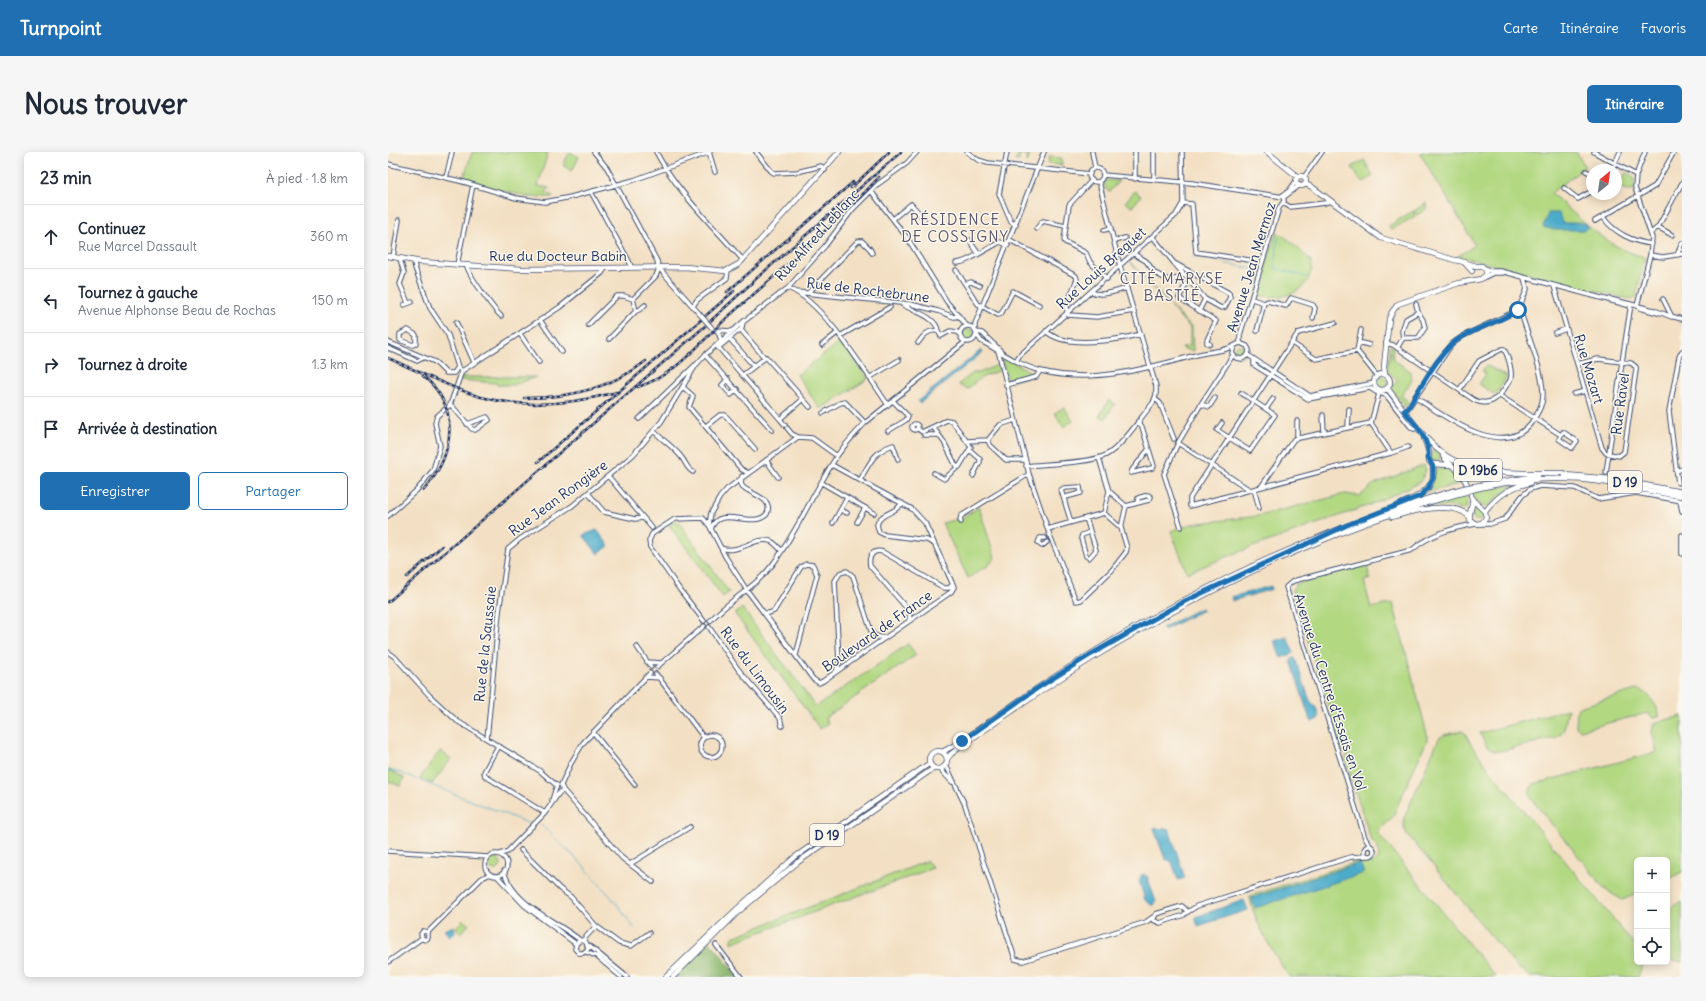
<!DOCTYPE html>
<html lang="fr">
<head>
<meta charset="utf-8">
<style>
	:root { --surface:#fff; --page:#f6f6f7; --text:#1f2937; --muted:#747a83; --line:#e0e1e3; --accent:#1f6fb2 }
	body { margin:0; font-family:Delius,sans-serif; background:var(--page); color:var(--text) }
	.controls { position:absolute; right:12px; bottom:12px; display:grid; overflow:hidden; border-radius:6px; box-shadow:0 2px 10px #0003 }
	.controls button { width:36px; height:36px; display:grid; place-items:center; padding:0; border:0; border-bottom:1px solid var(--line); background:var(--surface); color:var(--text); font:20px sans-serif }
	.compass { position:absolute; left:1198px; top:12px; width:36px; height:36px; border-radius:50%; background:var(--surface); box-shadow:0 2px 10px #0003; rotate:29deg }
	.stop { position:absolute; width:12px; height:12px; margin:-9px; border:3px solid #1f6fb2; border-radius:50%; background:#fff }
	.stop.end { background:#1f6fb2; border-color:#fff; box-shadow:0 1px 4px #0008 }
	.list { margin:0; padding:0; list-style:none }
	h2 { display:flex; justify-content:space-between; align-items:center; height:52px; margin:0; padding:0 16px; font-size:17px }
	h2 small { font-size:13px; font-weight:400; color:var(--muted) }
	.list li { display:grid; grid-template-columns:26px 1fr auto; gap:12px; align-items:center; box-sizing:border-box; height:64px; padding:0 16px; border-top:1px solid var(--line) }
	.list b { display:block; font-size:15px; white-space:nowrap }
	.list p { margin:0; font-size:13px; white-space:nowrap; color:var(--muted) }
	.list em { font-size:13px; font-style:normal; color:var(--muted) }
	.actions { display:flex; gap:8px; padding:12px 16px }
	.actions a { flex:1; padding:9px 0; border:1px solid var(--accent); border-radius:6px; text-align:center; font-size:14px; color:var(--accent) }
	.actions .main { background:var(--accent); color:#fff }
	.icon { flex:none; width:22px; height:22px; fill:none; stroke:currentColor; stroke-width:2; stroke-linecap:round; stroke-linejoin:round }
	.map { position:relative; flex:none; width:1294px; height:825px; overflow:hidden; border-radius:6px }
	header { display:flex; align-items:center; gap:24px; box-sizing:border-box; height:56px; padding:0 20px; background:var(--accent); color:#fff }
	header strong { font-size:19px }
	nav { display:flex; gap:22px; margin-inline-start:auto; font-size:14px }
	.intro { display:flex; align-items:center; justify-content:space-between; box-sizing:border-box; height:96px; padding:0 24px }
	h1 { margin:0; font-size:28px }
	.button { padding:10px 18px; border-radius:6px; background:var(--accent); color:#fff; font-size:14px; font-weight:700 }
	main { display:flex; gap:24px; padding:0 24px }
	aside { flex:1; background:var(--surface); border-radius:6px; box-shadow:0 2px 10px #0003 }
	.map>svg:first-child { display:block }
	.green { fill:#b2d882; stroke:#668470 }
	.forest { fill:#8db870; stroke:#547467 }
	.water { fill:#4bacca; stroke:#336e94 }
	.lines { fill:none; stroke-linecap:round; stroke-linejoin:round }
	.stream { stroke:#4bacca; stroke-width:1 }
	.minor-casing { stroke:#3b4a6d; stroke-width:5.5 }
	.major-casing { stroke:#3b4a6d; stroke-width:6 }
	.minor { stroke:#fff; stroke-width:3.5 }
	.major { stroke:#fff; stroke-width:4.5 }
	.rail-casing { stroke:#1b2f5e; stroke-width:2.5 }
	.rail { stroke:#fbf7ec; stroke-width:1; stroke-dasharray:3; stroke-linecap:butt }
	.minor-bridge-casing { stroke:#3b4a6d; stroke-width:5.5; stroke-linecap:butt }
	.major-bridge-casing { stroke:#3b4a6d; stroke-width:6; stroke-linecap:butt }
	.minor-bridge { stroke:#fff; stroke-width:3.5 }
	.major-bridge { stroke:#fff; stroke-width:4.5 }
	.route { stroke:#1f6fb2; stroke-width:5 }
	.labels { text-anchor:middle; dominant-baseline:central; stroke-width:3; stroke-linejoin:round; paint-order:stroke }
	.shield { fill:#fbf7ec; stroke:#5e6b89; stroke-width:1 }
	.shield-label { font-size:13px; font-weight:bold; fill:#1b2f5e }
	.street-label { font-size:14px; fill:#1b2f5e; stroke:#fbf7ec }
	.neighbourhood-label { font-size:15px; letter-spacing:1px; fill:#5b586d; stroke:#fbf7ec }
</style>
</head>
<body>
<header>
<strong>Turnpoint</strong>
<nav><a>Carte</a><a>Itinéraire</a><a>Favoris</a></nav>
</header>
<div class="intro"><h1>Nous trouver</h1><a class="button">Itinéraire</a></div>
<main>
<aside>
<h2>23 min<small>À pied · 1.8 km</small></h2>
<ul class="list">
<li><svg class="icon" aria-label="ahead" viewBox="0 0 24 24"><path d="M12 20V5M6 11l6-6 6 6"/></svg><div><b>Continuez</b><p>Rue Marcel Dassault</p></div><em>360 m</em></li>
<li><svg class="icon" aria-label="left" viewBox="0 0 24 24"><path d="M17 20v-9H6M10 6l-5 5 5 5"/></svg><div><b>Tournez à gauche</b><p>Avenue Alphonse Beau de Rochas</p></div><em>150 m</em></li>
<li><svg class="icon" aria-label="right" viewBox="0 0 24 24"><path d="M7 20v-9h11M14 6l5 5-5 5"/></svg><div><b>Tournez à droite</b></div><em>1.3 km</em></li>
<li><svg class="icon" aria-label="arrive" viewBox="0 0 24 24"><path d="M6 21V4h12l-3 4 3 4H6"/></svg><div><b>Arrivée à destination</b></div></li>
</ul>
<div class="actions"><a class="main">Enregistrer</a><a>Partager</a></div>
</aside>
<div class="map">
<svg width="1294" height="825" viewBox="0 0 1294 825">
	<rect width="100%" height="100%" fill="#fbf7ec"/>
	<filter id="ink" filterUnits="userSpaceOnUse"><feTurbulence type="fractalNoise" baseFrequency=".025" numOctaves="2"/><feDisplacementMap in="SourceGraphic" scale="8" xChannelSelector="R" yChannelSelector="G"/><feConvolveMatrix kernelMatrix="1 2 1 2 8 2 1 2 1" color-interpolation-filters="sRGB"/></filter>
	<filter id="wash" filterUnits="userSpaceOnUse"><feTurbulence type="fractalNoise" baseFrequency=".012" numOctaves="4" result="noise"/><feDisplacementMap in="SourceGraphic" scale="16" xChannelSelector="R" yChannelSelector="G"/><feGaussianBlur stdDeviation="0.9" result="paint"/><feColorMatrix in="noise" values="0 0 0 0 0 0 0 0 0 0 0 0 0 0 0 0 0 1.4 0 .05"/><feComposite in="paint" operator="in"/></filter>
	<g filter="url(#wash)">
		<rect width="100%" height="100%" fill="#f3e0c4"/>
		<path class="green" d="M84 0H160L150 34 161 36 158 40 166 45H139L75 28Z
			M182 0 191 5 184 19 176 14V10Z
			M631 0H643L639 11V3L632 2 631 9H627Z
			M1035 0H1188L1197 15 1163 41C1193 67 1218 96 1257 105L1248 145 1244 148 1070 104 1087 93 1032 1Z
			M661 5 674 6V13L660 12Z
			M976 8 985 24 974 31 964 15Z
			M1238 20 1246 25V38H1239L1230 35Z
			M716 28 731 29 721 40 717 36Z
			M747 39 753 44 744 55 737 50Z
			M1038 51V57L1029 63 1026 59Z
			M1025 59 1027 64 1003 78 1001 74Z
			M888 81C898 84 903 90 911 97 914 101 919 104 922 108 925 113 924 118 922 123 914 145 889 147 869 143Z
			M741 109 799 171 804 175 805 199 795 197 794 195 802 194V176Z
			M574 183a6 6 0 1 1 12 0a6 6 0 1 1-12 0Z
			M453 189 480 227 432 257 409 223Z
			M846 199a6 6 0 1 1 12 0a6 6 0 1 1-12 0Z
			M1003 194 1006 196 1004 200 1006 208 1022 219 1024 228 1013 244 1022 250 1019 254H1016L1004 238 1005 233 1010 228 999 219V210L1002 204 1001 195Z
			M616 205 641 219 644 222 640 225 620 230 613 206Z
			M609 213 611 219C599 222 588 228 580 237L572 234 571 232 585 221H591Z
			M1098 213 1119 225 1107 243 1091 232 1098 222 1094 219Z
			M987 230a6 6 0 1 1 12 0a6 6 0 1 1-12 0Z
			M72 225H148L126 233H109L108 231 71 228Z
			M721 248 727 252 717 267 711 264Z
			M676 255 685 269 675 275 667 261Z
			M1042 304a5 5 0 1 1 10 0a5 5 0 1 1-10 0Z
			M1059 306C1078 318 1094 322 1117 323L1081 329 1072 317 1059 308Z
			M1036 313 1038 318 1033 329 1028 332 984 352 848 401 799 421 783 379 803 372 870 364 957 342 972 344 986 332Z
			M1053 316 1063 319 1073 331 1038 341 1043 334 1047 317Z
			M1128 332 1115 340 1098 356 1088 350 1083 340Z
			M1078 341 1080 351 1077 358 1068 355 1034 354Z
			M591 355 607 406 599 415 593 417 580 426 554 371 574 366Z
			M1084.5 363a5.5 5.5 0 1 1 11 0a5.5 5.5 0 1 1-11 0Z
			M289 368 341 440 335 445 281 373Z
			M979 413 982 427 976 429 983 456 1005 451 1039 582V588L1004 666 989 680 1108 825H901C885 800 868 774 861 744L969 710 984 711 991 706 990 696 983 688 957 607 959 604V601H955L904 438 908 432Z
			M354 456 428 555 520 492 528 503 437 566 440 571 432 577 347 462Z
			M1251 537C1259 539 1272 556 1271 565L1265 566 1259 561 1193 578 1188 575 1189 558 1191 555Z
			M1180 557 1176 577 1170 585 1114 599H1106L1099 595 1092 581Z
			M1294 564V720L1279 728V708H1249V742L1234 748 1218 738 1144 648C1141 643 1141 636 1146 632L1269 600 1264 580 1266 571Z
			M1073 579 1077 581 1084 594 1101 617 1249 796V810H1255V812L1250 825H1141L1134 817 1131 818 1019 682 1016 676V666L1051 586 1056 583Z
			M52 599 63 607 44 632 32 626Z
			M0 617 16 626 12 634 0 629Z
			M101 712a6 6 0 1 1 12 0a6 6 0 1 1-12 0Z
			M539 709 545 716 343 791 345 785Z
			M1294 750V810L1279 806V757Z
			M75 768 81 773 72 781 68 775Z"/>
		<path class="forest" d="M321 788 350 825H285Z"/>
		<path class="water" d="M1160 61H1171L1174 71H1193L1199 73V76L1196 78H1167L1155 75Z
			M593 198 595 200 532 251 530 249Z
			M209 378 221 394 210 402 195 383Z
			M883 434 884 437 844 449 843 445Z
			M813 456 815 458 776 478 774 476Z
			M899 485 906 501 893 506 886 489Z
			M907 506 922 549C927 553 932 561 930 567L924 570 922 568 903 509 904 507Z
			M767 675 773 677H781L797 726 790 728 784 710 777 707 766 677Z
			M972 711 976 721 867 756 863 746Z
			M754 722 759 724 768 750 765 754 757 748 751 729Z
			M856 748 860 758 810 774 807 765Z
			M66 774 67 780 62 785 56 778Z"/>
		<g class="lines">
			<path class="stream" d="M890 85 887 116 919 125
				M804 104 865 117
				M0 619H8L142 672
				M153 673 194 712 229 752 246 776"/>
		</g>
	</g>
	<g filter="url(#ink)">
		<g class="lines">
			<g class="minor-casing">
				<path id="minor" d="M206 0 219 16 269 109 271 116 308 158
					M268 0C290 41 324 73 355 108
					M321 0 327 20
					M368 0 383 19 386 21 409 20 433 14 437 18
					M579 0 590 8 600 11 702 22
					M619 0 611 42 623 70 628 73
					M704 0 707 16
					M747 0V27
					M766 0V28
					M1206 0 1248 23
					M0 12 76 30 128 46 157 50 183 45 246 28 322 0
					M701 23a7 7 0 1 1 14 0a7 7 0 1 1-14 0Z
					M1224 18 1232 0
					M1198 19 1204 22
					M715 23 804 31 896 45
					M916 25 934 0
					M58 26 64 0
					M704 28 681 53 676 88 677 90 698 101 702 110 719 127
					M1176 36 1190 47 1204 39
					M483 39 520 87 559 150 579 174
					M203 40 242 111 243 115
					M895 43 901 39 908 29
					M896 45 912 33
					M795 51 804 52 808 100 861 108
					M895 51 902 55 937 51 942 49
					M1215 65C1226 81 1245 90 1264 92
					M505 67 523 52 536 67
					M1207 69 1267 34 1286 0
					M1270 75 1284 83
					M648 77 655 69 677 74
					M716 78 723 76
					M1264 80 1270 75 1294 31
					M765 85 786 111 841 141 842 145 837 155 833 156 817 147 786 111
					M581 88 590 101
					M622 88 688 124 689 127 678 155 680 163 709 165 746 159
					M726 89 737 86
					M746 102 758 109 767 121 782 129 796 123
					M1262 103 1275 105 1294 102
					M1289 103 1294 91
					M5 105 11 68
					M12 107 16 121 12 132 20 151
					M26 110 27 116 42 156 60 183 70 215 74 219
					M568 111C577 112 602 95 612 90L620 93
					M69 113 85 33
					M79 114C80 122 106 158 113 164
					M1097 116 1102 119H1113L1239 153 1243 152
					M568 118 590 152 610 163 613 162 625 139 651 153
					M1097 125 1105 121H1115
					M800 128 791 146 828 169 819 188V191L822 192
					M577 132 583 130 592 134
					M1166 134 1214 296 1218 301 1231 304 1236 300 1248 218V215L1243 211 1234 210 1243 152
					M400 136C435 149 478 221 500 253
					M408 140 522 152 550 159 566 165 571 164
					M704 140C713 145 729 139 739 136
					M420 141 470 89H474L482 97 484 101
					M864 147 876 151
					M1222 147 1266 158 1284 165
					M1275 147 1284 165
					M1028 152 1030 160
					M16 153 24 150
					M515 153C525 159 549 165 550 179
					M305 154 309 148 339 126 340 118
					M1249 154 1262 103 1264 86 1247 36 1248 23 1257 0
					M1252 156 1270 161
					M248 159 251 158 257 153
					M811 159 817 147
					M1282 164 1294 167
					M152 168 174 200
					M68 170 86 210
					M200 173 229 144H236L245 147
					M572 182a8 8 0 1 1 16 0a8 8 0 1 1-16 0Z
					M587 177V172L656 0
					M20 178 28 183V191L25 193 12 188V182Z
					M326 178 344 179
					M353 178 376 205
					M658 179C675 197 731 188 753 182
					M869 179 876 151 880 149 898 154 903 146 925 153 927 156 925 166
					M330 180 333 188
					M588 180 594 181 612 198
					M1167 181 1178 177
					M132 182 151 210
					M589 183 593 189C612 199 632 214 653 219 704 232 758 217 808 203 818 200 828 200 838 197 843 196 847 193 852 191L859 194 861 198 860 203 854 207 848 206 844 201 846 195
					M452 184 502 155
					M221 187 248 159 245 147 268 124 271 116
					M342 187 363 211 367 213
					M0 190 47 210 58 221H66L70 215
					M530 191C535 184 540 177 550 179L553 184 562 179 569 180 572 183
					M852 191V183L891 56 896 49 895 43
					M904 191 928 207 969 199 989 224
					M998 191 1005 193 1086 248C1100 255 1110 247 1117 236 1119 232 1123 229 1123 225 1124 217 1120 204 1116 197H1114L1091 209 1072 237
					M971 192 974 191 981 193
					M434 193 449 181
					M0 196 29 209 35 206
					M330 196 354 176 355 170
					M331 196 392 267 415 247 378 205 355 223
					M1009 196 1015 186 1014 179 1018 167 1030 160 1035 168 1037 176 1030 186H1015
					M610 198 641 322 661 381 688 449 693 448 724 418 738 400 739 396 733 376
					M969 199 973 178
					M317 203 384 278
					M860 203 922 244 986 231
					M866 207V213L920 247 982 236 988 240 998 243 1022 274 1026 277 1029 275
					M628 209 631 204 788 63 795 51 794 0
					M1189 212 1210 207 1234 210 1218 321
					M481 226 511 208
					M340 227 334 233 343 243 349 237
					M618 233 648 225 652 219
					M295 235 305 244 301 255 353 317 360 321
					M1186 242 1197 239
					M1112 244 1173 283
					M1027 245C1054 263 1114 309 1143 271 1149 263 1155 254 1155 243 1155 219 1141 187 1134 164L1130 158
					M415 247 422 255
					M767 247 772 251 786 287
					M813 252 821 255 827 246
					M62 253 64 254 84 277 87 278 101 268 99 265 79 272
					M878 257 885 247
					M1016 259 1020 256 1064 192 1075 184 1130 158 1139 137 1136 126
					M435 261 452 251 457 250 477 271
					M935 263 936 280
					M251 267 307 213
					M392 267 397 273
					M627 268 612 273 600 288 602 293 618 308H637
					M750 269 754 275 766 314 764 316 743 321 744 318 760 298
					M834 271 829 278 862 299 887 263 853 241
					M524 275a3 3 0 1 1 6 0a3 3 0 1 1-6 0Z
					M318 274 332 263H337L367 297
					M960 275 961 257
					M399 276 404 282 410 285
					M529 276 534 280 559 268 564 269 583 295 571 315 568 314 556 290 545 275
					M266 279C275 289 286 295 294 306 298 311 299 317 305 320
					M500 279 518 268 520 264 505 249
					M1175 280 1189 289 1184 296 1171 287Z
					M536 283H550
					M909 286V269
					M579 289 600 288
					M790 291 862 338 1003 301 983 271 992 238
					M582 298 592 307V310L585 324
					M1003 301 1020 295
					M711 306 721 339 738 354 733 376 716 361 721 339
					M378 308 390 325
					M444 313 524 357 537 371 566 435 563 440 435 529 431 531 425 527 358 437 337 404 321 373 323 361 332 345 339 337 410 285 424 286 449 304
					M638 314C656 312 704 311 718 303 735 294 752 266 765 251L768 243V234L732 114 711 30
					M1288 319 1294 317
					M546 321 556 327 570 315
					M220 324 264 376
					M472 328C482 311 485 300 505 293L510 307
					M434 331 486 361
					M1290 331 1281 259 1291 205 1294 199
					M873 335 906 287 983 271
					M866 337 871 356
					M862 338 802 354V346L910 181 947 171
					M200 341 216 360 247 367 255 366
					M677 348 678 345 693 341 692 335 676 336 673 338 683 370
					M1292 349 1294 359
					M514 351C508 362 492 360 489 373L491 380 497 383 539 388 546 392
					M738 354 761 348 763 345 760 343 750 346 749 351
					M453 358 459 361
					M0 364 29 338 45 318 52 294 47 271 49 264 62 253 74 219 172 155 214 121 217 116
					M698 366 708 398 701 406 698 404 693 386 694 383 702 380
					M469 370 477 356
					M573 370 572 368 573 364 641 322
					M445 371 459 346
					M1091 372H1102L1117 367 1134 344 1142 337 1152 334 1187 336 1210 347 1248 341 1294 349
					M793 375 776 322 790 291 813 252 845 203
					M323 377C331 352 364 378 379 362 386 346 364 343 355 335L353 332 354 324
					M660 377 716 361
					M1294 383V402
					M657 386H652L650 391 654 394 659 390
					M333 396C350 403 367 384 382 389 387 390 390 396 394 399
					M376 461H381L386 459 413 415 418 412 425 413 429 423 408 503
					M316 469 292 438 262 395 261 389 264 382 287 367 315 366 321 373
					M322 469C341 448 368 435 385 412 410 378 426 339 449 304 457 292 467 282 477 271L577 190
					M521 469 522 460 482 414C480 404 485 397 495 400L556 436H561L565 432
					M321 475 350 517 392 566 394 574
					M249 495 263 515
					M0 500 7 505 41 543 69 569 152 619 168 633
					M259 510 273 511
					M269 515 316 474
					M448 520 451 510 447 429 452 421 459 419 465 424 483 479 487 484 497 486
					M268 522 316 586
					M259 525 272 526
					M205 580 247 633
					M312 594a11 11 0 1 1 22 0a11 11 0 1 1-22 0Z
					M99 587 111 460 120 397 132 387 184 354 245 303 273 270 308 213 317 203 355 170 400 136 437 94 465 57 490 32 519 11 529 0
					M110 594 96 620 97 624 157 661
					M558 613 577 653 627 807 635 809 758 770 765 765
					M552 617 564 630
					M173 633 183 611 195 591 262 521
					M175 638 234 706 265 730
					M164 648 169 633
					M976 699a5 5 0 1 1 10 0a5 5 0 1 1-10 0Z
					M983 695 977 686 898 435 905 429 1024 398C1042 382 1064 376 1088 372
					M133 698 172 737 183 745 208 774 231 791 243 794 261 781
					M0 699 100 705
					M97 713a11 11 0 1 1 22 0a11 11 0 1 1-22 0Z
					M112 702 119 700 157 661 171 641 175 638 173 633
					M242 712 302 675
					M116 719C125 753 167 768 192 788L198 790 200 797 195 801H191L187 797 188 792 192 788
					M109 724 136 753 188 792
					M794 754 799 759 796 763 772 771 765 768 768 762Z
					M798 761 809 754 963 705 978 704
					M40 780 94 726 102 722
					M34 786 37 788 40 786V780
					M34 786 33 782 35 779 40 780
					M195 788 208 774
					M200 793 239 825
					M328 793 353 825
					M198 800 208 804 233 825
					M0 810 34 786"/>
			</g>
			<g class="major-casing">
				<path id="major" d="M879 0 910 25
					M908 29a5 5 0 1 1 10 0a5 5 0 1 1-10 0Z
					M917 32 924 35 993 86 1070 109
					M0 104 33 110 134 117 297 115 338 119 351 112 451 0
					M1077 111 1084 119
					M986 230a8 8 0 1 1 16 0a8 8 0 1 1-16 0Z
					M997 222 996 214 1001 167 1004 160 1010 152 1071 131 1093 127 1098 123V118L1094 114H1088L1069 108
					M999 236C1014 254 1026 275 1043 291 1078 328 1128 320 1175 321L1180 323
					M1036 286 1041 300V309L1045 312 1062 313
					M1055 304C1059 310 1064 313 1069 318 1077 324 1081 336 1084 346 1086 354 1080 360 1082 368L1088 372 1094 371 1098 366 1097 360 1084 347
					M1177 323 1224 327 1294 340
					M1086 334 1150 324
					M1087 337C1129 327 1173 324 1215 330 1242 334 1268 341 1294 344
					M1015 351C1033 344 1051 333 1044 311
					M1097 360C1108 345 1124 334 1142 331
					M1004 365C1024 359 1064 348 1081 364
					M541 608a9 9 0 1 1 18 0a9 9 0 1 1-18 0Z
					M554 600C576 589 595 574 615 560 643 540 672 521 701 503 817 431 945 372 1076 336
					M559 607 563 602 580 589C622 561 663 531 706 505 820 436 947 374 1077 340
					M278 825 348 758 407 705 542 611
					M285 825 350 760 410 710 546 616"/>
			</g>
			<use href="#minor" class="minor"/>
			<use href="#major" class="major"/>
			<g class="rail-casing">
				<path id="rail" d="M463 36 501 0
					M339 140 465 30
					M0 206C30 219 61 236 93 245 137 257 185 252 229 240
					M35 224C74 256 66 303 36 338
					M250 235C290 222 312 190 342 163 393 118 445 75 491 25
					M136 246C179 246 224 236 258 209
					M150 310 346 139
					M19 425 54 394
					M0 450 316 175 370 125 513 0"/>
			</g>
			<use href="#rail" class="rail"/>
			<g class="minor-bridge-casing">
				<path id="minor-bridge" d="M308 158 324 176"/>
			</g>
			<g class="major-bridge-casing">
				<path id="major-bridge" d="M1076 336 1086 334
					M1077 340 1087 337"/>
			</g>
			<use href="#minor-bridge" class="minor-bridge"/>
			<use href="#major-bridge" class="major-bridge"/>
		</g>
	</g>
	<g class="lines" filter="url(#ink)">
		<path class="route" d="M574 589 648 537 702 503 797 449 959 373 1032 344 1040 336 1045 326V315L1040 305C1042 287 1027 272 1016 259L1020 256C1033 235 1053 196 1074 185 1090 175 1116 168 1130 158"/>
	</g>
	<g class="labels">
		<g class="shield">
			<rect x="1066" y="307" width="48" height="22" rx="3"/>
			<rect x="1220" y="319" width="34" height="22" rx="3"/>
			<rect x="422" y="672" width="34" height="22" rx="3"/>
		</g>
		<g class="shield-label">
			<text x="1090" y="318">D 19b6</text>
			<text x="1237" y="330">D 19</text>
			<text x="439" y="683">D 19</text>
		</g>
		<g class="street-label">
			<text transform="translate(429 83) rotate(-48)">Rue Alfred Leblanc</text>
			<text x="170" y="104">Rue du Docteur Babin</text>
			<text transform="translate(863 115) rotate(-73)">Avenue Jean Mermoz</text>
			<text transform="translate(713 116) rotate(-42)">Rue Louis Breguet</text>
			<text transform="translate(480 138) rotate(7)">Rue de Rochebrune</text>
			<text transform="translate(1201 217) rotate(73)">Rue Mozart</text>
			<text transform="translate(1232 252) rotate(-82)">Rue Ravel</text>
			<text transform="translate(170 346) rotate(-36)">Rue Jean Rongière</text>
			<text transform="translate(489 479) rotate(-35)">Boulevard de France</text>
			<text transform="translate(97 492) rotate(-84)">Rue de la Saussaie</text>
			<text transform="translate(367 518) rotate(53)">Rue du Limousin</text>
			<text transform="translate(942 540) rotate(72)">Avenue du Centre d'Essais en Vol</text>
		</g>
		<g class="neighbourhood-label">
			<text x="567" y="67">RÉSIDENCE<tspan x="567" dy="17">DE COSSIGNY</tspan></text>
			<text x="784" y="126">CITÉ MARYSE<tspan x="784" dy="17">BASTIÉ</tspan></text>
		</g>
	</g>
</svg>
<div class="controls">
<button>+</button>
<button>−</button>
<button><svg class="icon" aria-label="locate" viewBox="0 0 24 24"><circle cx="12" cy="12" r="6"/><path d="M12 2v4M12 18v4M2 12h4M18 12h4"/></svg></button>
</div>
<svg class="compass" viewBox="-18 -18 36 36"><path d="M0-13l5 13h-10z" fill="#e53935"/><path d="M0 13l5-13h-10z" fill="#747a83"/></svg>
<div class="stop" style="left:1130px;top:158px"></div>
<div class="stop end" style="left:574px;top:589px"></div>
</div>
</main>
</body>
</html>
